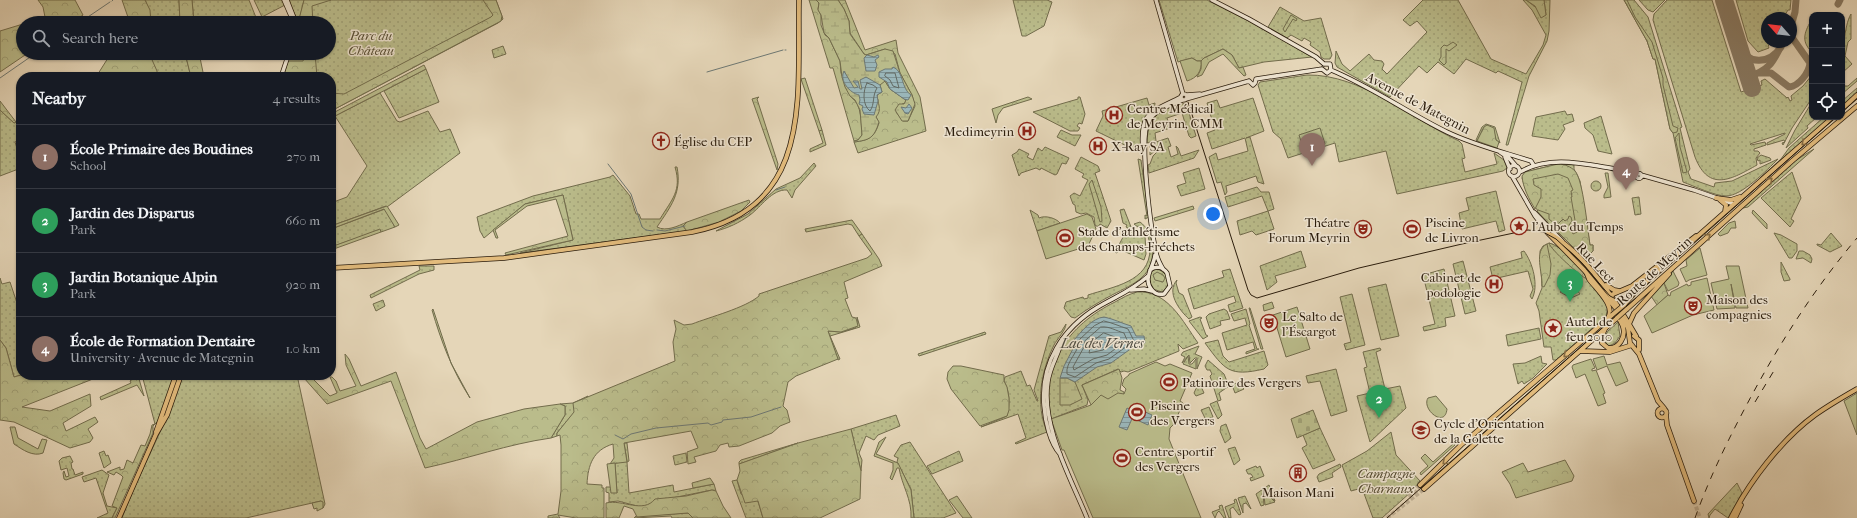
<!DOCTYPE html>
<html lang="en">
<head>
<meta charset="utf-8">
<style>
	:root { --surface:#171b24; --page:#242831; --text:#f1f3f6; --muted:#9ea1a6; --line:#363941; --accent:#d93025 }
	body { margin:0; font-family:"IM FELL French Canon",serif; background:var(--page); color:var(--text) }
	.controls { position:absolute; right:12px; top:12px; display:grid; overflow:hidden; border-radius:8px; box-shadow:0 1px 3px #0004 }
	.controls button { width:36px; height:36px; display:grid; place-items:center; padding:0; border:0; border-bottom:1px solid var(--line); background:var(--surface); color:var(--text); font:20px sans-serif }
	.compass { position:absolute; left:1761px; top:12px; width:36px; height:36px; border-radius:50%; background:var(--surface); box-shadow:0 1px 3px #0004; rotate:297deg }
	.you { position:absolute; left:1213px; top:214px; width:14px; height:14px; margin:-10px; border:3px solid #fff; border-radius:50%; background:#1a73e8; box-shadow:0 0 0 6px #1a73e833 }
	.badge { display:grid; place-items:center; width:26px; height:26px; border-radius:50%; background:var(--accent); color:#fff; font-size:13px; font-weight:700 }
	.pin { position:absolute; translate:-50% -33px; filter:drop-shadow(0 1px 2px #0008) }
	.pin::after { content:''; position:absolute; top:21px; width:14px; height:12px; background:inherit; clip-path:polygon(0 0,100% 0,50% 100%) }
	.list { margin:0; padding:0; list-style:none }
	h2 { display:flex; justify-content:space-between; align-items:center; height:52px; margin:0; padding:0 16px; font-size:17px }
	h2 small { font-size:13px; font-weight:400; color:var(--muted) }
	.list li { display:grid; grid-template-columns:26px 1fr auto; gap:12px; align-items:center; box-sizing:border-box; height:64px; padding:0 16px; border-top:1px solid var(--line) }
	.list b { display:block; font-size:15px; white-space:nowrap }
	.list p { margin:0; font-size:13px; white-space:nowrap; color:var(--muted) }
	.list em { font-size:13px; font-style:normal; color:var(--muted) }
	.icon { flex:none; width:22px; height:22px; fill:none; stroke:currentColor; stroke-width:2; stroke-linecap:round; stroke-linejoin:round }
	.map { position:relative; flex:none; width:1857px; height:518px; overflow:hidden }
	.search { position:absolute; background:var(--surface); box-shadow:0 1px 3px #0004; left:16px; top:16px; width:320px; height:44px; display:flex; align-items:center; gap:10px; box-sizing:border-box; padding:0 14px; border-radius:22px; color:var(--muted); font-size:15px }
	.panel { position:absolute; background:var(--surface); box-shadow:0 1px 3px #0004; left:16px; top:72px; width:320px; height:308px; border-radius:16px }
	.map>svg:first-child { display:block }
	.grass { fill:url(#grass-dots); stroke:#726c4c }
	.forest { fill:url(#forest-crowns); stroke:#726c4c }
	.wetland { fill:url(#wetland-marsh); stroke:#726c4c }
	.cemetery { fill:url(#cemetery-stones); stroke:#726c4c }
	.garden { fill:#babc8b; stroke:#726c4c }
	.water { fill:url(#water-rules); stroke:#6d7874 }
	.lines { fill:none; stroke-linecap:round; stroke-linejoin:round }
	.shore { stroke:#626962; stroke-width:1 }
	.stream { stroke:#6d7874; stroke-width:1 }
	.taxiway { stroke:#887962; stroke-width:7 }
	.runway { stroke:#887962; stroke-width:18 }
	.primary-tunnel { stroke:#c0b196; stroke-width:4; stroke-dasharray:4 2; stroke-linecap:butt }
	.secondary-casing { stroke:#2a1c0c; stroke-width:5 }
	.primary-casing { stroke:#2a1c0c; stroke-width:5.5 }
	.secondary { stroke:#eee4d1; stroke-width:3.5 }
	.primary { stroke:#e2bb7c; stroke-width:4 }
	.tram { stroke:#2a1c0c; stroke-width:1 }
	.rail { stroke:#2a1c0c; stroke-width:1; stroke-dasharray:7 7; stroke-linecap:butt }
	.primary-bridge-casing { stroke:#2a1c0c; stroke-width:5.5; stroke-linecap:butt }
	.primary-bridge { stroke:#e2bb7c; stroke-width:4 }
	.oneway { stroke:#866c44 }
	.labels { text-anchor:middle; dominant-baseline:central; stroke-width:3; stroke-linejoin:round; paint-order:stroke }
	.park-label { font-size:13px; font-style:italic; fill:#554c32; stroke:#eee4d1 }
	.street-label { font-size:13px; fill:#2a1c0c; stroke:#eee4d1 }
	.poi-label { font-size:13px; fill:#2a1c0c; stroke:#eee4d1; text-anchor:start }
	.water-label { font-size:14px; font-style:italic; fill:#4c4a40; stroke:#eee4d1 }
</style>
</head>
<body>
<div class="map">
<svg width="1857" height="518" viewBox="0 0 1857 518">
	<defs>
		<pattern id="grass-dots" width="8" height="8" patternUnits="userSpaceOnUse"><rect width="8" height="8" fill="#babc8b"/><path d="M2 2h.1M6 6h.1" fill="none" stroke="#a0a177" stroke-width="1.8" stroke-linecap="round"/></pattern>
		<pattern id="forest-crowns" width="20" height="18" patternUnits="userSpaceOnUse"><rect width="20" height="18" fill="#babc8b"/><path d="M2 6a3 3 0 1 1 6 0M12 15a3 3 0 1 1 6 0" fill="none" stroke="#a0a177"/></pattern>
		<pattern id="wetland-marsh" width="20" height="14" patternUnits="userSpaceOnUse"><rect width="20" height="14" fill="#babc8b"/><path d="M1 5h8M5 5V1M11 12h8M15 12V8" fill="none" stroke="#a0a177"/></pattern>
		<pattern id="cemetery-stones" width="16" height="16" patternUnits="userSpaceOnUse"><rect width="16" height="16" fill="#babc8b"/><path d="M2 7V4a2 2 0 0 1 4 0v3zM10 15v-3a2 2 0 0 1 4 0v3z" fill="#a0a177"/></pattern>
		<pattern id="water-rules" width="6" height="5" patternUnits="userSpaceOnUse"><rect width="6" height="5" fill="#9ab6b9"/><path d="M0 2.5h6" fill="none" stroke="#7e9395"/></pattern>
	</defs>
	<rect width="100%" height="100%" fill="#e5d6b8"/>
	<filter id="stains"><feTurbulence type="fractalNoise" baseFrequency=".005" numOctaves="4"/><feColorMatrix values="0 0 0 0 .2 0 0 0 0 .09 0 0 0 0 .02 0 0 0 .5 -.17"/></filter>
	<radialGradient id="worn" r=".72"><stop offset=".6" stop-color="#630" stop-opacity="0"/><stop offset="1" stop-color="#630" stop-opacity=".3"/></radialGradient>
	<path class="grass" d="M145 0H179L180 23H151Z
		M192 0H249L257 20 249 23H194Z
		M254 0H283L285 5 262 17Z
		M288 0H304L299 21 305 0H496L503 19 498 23 331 111V77H283L290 53H329V23H299Z
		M1013 0H1047L1052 2 1044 26 1026 36H1022Z
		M1159 0H1207L1247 20 1312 57 1264 62 1239 68 1232 55 1223 49 1204 58 1201 61H1197L1192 58 1178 62Z
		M1423 0H1458L1491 59 1526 74 1543 45 1546 35 1532 10 1523 0H1526L1546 15 1544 0H1550L1549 31 1547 41 1529 76 1508 145H1506L1522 82 1498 71 1496 73 1466 59 1454 74 1438 62 1427 73 1419 66 1390 97 1337 67 1335 63 1336 51 1342 64 1350 71 1369 54 1374 60 1382 61 1384 64 1382 69 1387 74 1427 32 1417 21 1410 26 1403 20Z
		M1624 0H1634L1648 17 1682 127 1680 128 1690 169 1688 172 1691 179 1714 187 1715 183 1732 181 1778 159C1767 170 1742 196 1726 196 1715 196 1694 186 1683 182L1673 133 1670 129 1655 59H1653L1647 41Z
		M1639 0H1665L1653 12 1648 10Z
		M1667 0H1712L1741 92 1762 85 1761 81 1765 79 1787 98 1788 97 1790 101 1792 100 1791 96 1803 86 1812 75V98L1792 128 1783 145 1782 143 1785 142 1784 140 1767 145V143L1785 134V133L1750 144 1751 145 1765 142 1766 145 1754 149V151H1758L1760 153 1756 158 1757 165C1732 179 1709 193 1695 157L1653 20 1654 14Z
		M1736 0H1791L1790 10H1788L1783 18H1767V42H1772L1768 46 1769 48 1758 52 1748 41Z
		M1280 7 1304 21 1321 18 1332 55 1330 59H1324L1321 57 1320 52 1310 45 1311 42 1304 38 1302 41 1291 35 1287 38 1268 27Z
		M1851 14V39L1848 42 1845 56 1852 64 1842 73C1842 59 1844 25 1851 14Z
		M1812 19V52C1800 41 1805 31 1812 19Z
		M503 46 506 54 494 58 492 50Z
		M149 53H185L191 77H157Z
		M426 69 439 102 399 118 384 91Z
		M1307 75C1362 74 1411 119 1459 141L1462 144 1465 158 1462 159 1465 172 1497 164 1494 153 1504 160 1507 168 1503 171 1397 194 1386 151 1339 162 1335 143 1288 158 1281 139 1273 132 1258 85 1260 82Z
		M1857 78V81L1842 94V82L1845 86H1848Z
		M1857 88V94L1842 107V101Z
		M380 93 397 121 400 122 428 111 440 132 450 129 460 153 387 207 386 206 331 226V203L347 197 367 166 335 116Z
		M1078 97H1080L1085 114 1082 124 1079 123 1077 126 1080 128 1078 131H1070L1033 112 1078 99Z
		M1147 98 1149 105 1155 103C1155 109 1150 112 1147 117 1140 127 1140 137 1141 149L1137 151 1096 131 1103 116 1102 111Z
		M1253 98 1264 131 1246 138 1250 137 1264 184 1258 182 1256 176 1226 186 1227 192 1225 195 1221 182 1217 183 1209 157 1216 153 1218 160 1248 151 1245 138 1212 149 1207 133 1215 130 1207 103 1217 100 1220 108Z
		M1812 102V117H1817L1807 126 1808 128 1786 148 1795 130Z
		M1186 103 1196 136 1191 138 1189 136 1182 113 1167 118 1170 128 1155 133 1156 141 1147 143C1148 114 1160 110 1186 103Z
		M0 110 14 123 16 122 21 129V138L15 142 21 161V168L0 176Z
		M1565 111 1567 115 1572 114 1574 121 1563 125 1565 129 1558 140 1532 136 1536 117Z
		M1601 116 1612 154 1598 151 1593 135 1585 128 1584 123Z
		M1824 117H1831L1760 178 1781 159 1789 148Z
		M1486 124 1495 127 1500 143 1496 140 1494 132 1484 127 1477 141 1476 140 1482 127Z
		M822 130 826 145 810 152V149L823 143 819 131Z
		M1061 130 1072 135H1081L1075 146 1057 137Z
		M1168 138 1171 146 1168 147 1171 157 1178 154 1176 146 1178 148 1181 156 1199 150 1194 158 1149 173 1148 165 1150 164 1153 156 1157 152 1156 150 1150 155V144Z
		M1045 147 1069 158 1066 164 1062 163 1057 174 1055 175 1041 168 1040 170 1036 168 1021 173 1019 176 1012 155 1017 152 1019 149 1029 154 1027 157 1033 160 1038 148 1042 151Z
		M1814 149 1748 207 1743 208 1793 162Z
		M1761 155 1770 158 1771 160 1760 164V160L1758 161 1757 158Z
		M1081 157 1098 166 1100 171 1095 173 1111 221 1107 228 1100 224 1098 227 1095 225 1094 217 1086 213 1081 214 1076 212 1075 205 1073 204 1070 196 1074 193 1080 196 1088 180 1082 177 1084 174 1075 169Z
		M1138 159 1141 160 1149 217 1145 219V215L1147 216Z
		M814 163 816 166 795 190 792 198 787 190C772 189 761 207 750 215 739 223 728 228 716 231L748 214 776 189 800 178Z
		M1558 164 1574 165V169L1580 181 1590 245H1593V251L1585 259C1560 232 1532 216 1522 178L1525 172Z
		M675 167H677C682 193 671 206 657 227 666 232 678 226 687 222L683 226 687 231 520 253 573 240 563 195 525 204 484 238 480 231 477 217 533 196 610 177 613 175 630 196 636 214H639L641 219H660C672 199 682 191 675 167Z
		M1199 168 1205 189 1181 196 1177 186 1186 183 1183 173Z
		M1792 172 1801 198 1791 219 1794 221 1790 227 1761 198Z
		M1591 186a5 5 0 1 1 10 0a5 5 0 1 1-10 0Z
		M1257 187 1261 192H1269L1274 209 1268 211 1274 229 1256 235 1252 231 1240 235 1237 221 1268 211 1262 196 1228 207 1225 197Z
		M1496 191 1505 230 1499 232 1496 221 1462 229 1459 213 1469 210 1466 198Z
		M1639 197 1641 214 1635 215 1632 198Z
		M385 209 395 227 381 232 380 230 331 247V229Z
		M1124 209 1131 227 1145 236 1146 254 1144 260 1119 249 1117 253 1115 252 1128 228 1126 227 1127 225 1123 223 1120 210Z
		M1030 210 1038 215 1039 218C1045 215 1056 218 1060 223L1037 231Z
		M1753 210 1767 224V229L1752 213Z
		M852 220 862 234 859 236 852 225 848 224 806 232 805 229Z
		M1140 222C1147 227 1151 236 1152 245 1156 276 1135 283 1112 295 1099 302 1087 309 1075 318L1071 317 1064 308 1066 302 1083 297 1084 299 1088 298V295C1112 287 1150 282 1150 249 1150 244 1149 238 1147 234L1134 224Z
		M1774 233 1781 235 1797 244V251L1792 258H1789Z
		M1831 233 1842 246 1830 252 1817 245V244L1821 245Z
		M1549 243C1570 248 1595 290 1608 307L1606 316 1556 360H1553L1551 347H1544L1539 311 1536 303 1542 288 1540 251 1543 246Z
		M1301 251 1306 267 1275 276 1277 282 1267 290 1260 266Z
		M1524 251C1533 263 1539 286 1532 299L1530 296 1533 289 1528 271 1493 279 1490 267 1522 258 1521 252Z
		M1799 251H1803L1810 255 1812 259 1811 263 1803 258 1796 259Z
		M1463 261 1476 311 1465 314 1453 264Z
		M1781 262 1790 279V280L1784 281 1781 272Z
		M419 266H434V270L419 274 371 298 370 295 420 270Z
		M1158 269 1166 274C1168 282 1170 287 1162 292L1153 289C1148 282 1148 270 1158 269Z
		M1230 269 1243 308 1230 312 1228 305 1236 302 1234 296 1194 309 1188 289 1224 277 1222 271Z
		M1444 269 1455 316 1445 318 1446 326 1424 331 1423 327 1435 324 1423 275Z
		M0 278 2 284 10 282 21 315 20 318 21 375 14 377 6 348 0 340Z
		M1177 280 1176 283 1179 293 1183 295 1192 317 1189 319C1179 310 1166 292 1177 280Z
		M1386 284 1399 336 1381 340 1368 288Z
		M1137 292C1168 290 1183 322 1198 343L1183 349 1178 344 1179 351 1128 372 1124 371 1121 372 1118 369 1082 385 1088 400 1087 405 1051 419C1039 366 1068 325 1115 302 1122 298 1129 294 1137 292Z
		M1352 294 1365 345 1346 350 1344 344 1351 342 1340 297Z
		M383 300 385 306 376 311 373 304Z
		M1249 308H1250L1263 349H1261Z
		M433 309 451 363 470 398C452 370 441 341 432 310Z
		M1224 309 1227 311 1230 319 1220 321 1221 325 1210 329 1206 317 1209 314Z
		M1246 309 1250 324 1249 325 1257 349H1259L1246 354V352L1255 349 1253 342 1227 350 1222 333 1247 325 1245 318 1234 321 1231 314Z
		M857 317 860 327 830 336 840 359 838 360 828 331 841 332 855 328 858 323Z
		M1200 317 1202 318 1200 319 1206 335 1208 336 1203 339 1189 321Z
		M1618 322 1620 336 1615 343 1609 346 1605 342 1604 338 1608 331Z
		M1066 324C1066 330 1057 339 1054 345 1041 371 1035 404 1047 432L1016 444 1015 443 1026 438 1018 414 981 427 1007 416C1010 404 1010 392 1004 381L1005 377 1021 371 1027 386 1030 385 1037 401H1038L1034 390 1049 336 1061 332Z
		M1539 328 1541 339 1508 346 1506 335Z
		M985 332 986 334 919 356 918 354Z
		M1218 340 1223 356 1229 362 1264 351 1268 365 1264 369C1229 377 1225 370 1205 343Z
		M1199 346 1195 354 1202 357 1197 369V358H1195L1190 363 1189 355 1182 363 1185 357 1181 355 1183 352Z
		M1380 348 1381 350 1376 352 1385 389 1400 386 1406 408 1370 442 1357 396 1370 393 1364 368 1367 367 1363 352Z
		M1188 356 1189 364H1192L1196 359V369L1183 364Z
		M1541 356 1542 363 1547 364 1533 378 1524 384 1522 381 1518 384 1513 364 1525 363Z
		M1208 360 1224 374 1229 386 1219 393 1221 400 1218 401 1210 376 1212 374 1210 370H1207L1205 366Z
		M1336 369 1347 411 1331 416 1320 381 1308 383 1306 376Z
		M142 375H174L159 420 155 424Z
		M186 375H297L325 504 323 508 321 501 246 518H122C140 470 166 426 182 377Z
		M1199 382 1204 393 1196 396 1194 393Z
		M1233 383 1239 384 1244 389 1235 393 1232 385Z
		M588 396 557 433V436L551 438 565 415V406L560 404 573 403Z
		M1217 401 1222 415 1218 419 1210 404Z
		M1209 407 1213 417 1209 419 1211 423 1208 424 1201 410Z
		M896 415 900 426 878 435 874 440 866 436 859 453 862 460 861 471 851 429Z
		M1226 424 1231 438 1225 443 1220 431 1221 426Z
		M1320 428 1335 460 1313 469 1302 448 1307 445 1303 435Z
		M1391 432 1396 455 1420 481 1412 491 1382 518H1373L1362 488 1351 491 1342 465 1367 451Z
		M910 442 956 513 943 518H914L911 489 897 462 898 458 894 456 901 445Z
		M624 443H627L629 461 627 462 629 493 673 485 674 492 714 484 716 491 712 490 672 498 641 507 618 501 609 502V493L606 492V487H610L617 493 615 463 627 461Z
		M798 443 745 462 739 464V462L741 460Z
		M1235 447 1240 460 1234 465 1228 449Z
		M959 451 963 461 932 474 927 466Z
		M686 453 687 462 675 465 673 456Z
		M70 456 73 462 71 463 72 469H73L75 475 83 472V474L66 480 64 479 63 473 64 471 66 477 69 476 67 468 61 470 59 461 62 458Z
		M1340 464 1341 467 1332 473 1333 477 1319 482 1317 477 1319 474Z
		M1256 466 1257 468 1260 466 1264 476 1251 481 1250 478 1253 477 1251 474H1248L1246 470Z
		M102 470 109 475 103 493 107 506 117 508 112 518H97L108 513 96 478 84 482 82 477Z
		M737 480 741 494 758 501 763 518H746L732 481Z
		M1737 483 1742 493 1728 518 1715 509 1710 515 1709 518 1708 514Z
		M1269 485 1275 501 1267 492 1263 494 1264 505 1261 506 1256 494Z
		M1267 494 1275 502 1265 505 1264 495Z
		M1245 496 1251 509 1246 503 1243 504V513L1238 498Z
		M1236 499 1241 514 1239 515 1233 507 1230 509 1231 518H1229L1225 507 1235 503 1234 500Z
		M1222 505 1226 518H1224L1219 511 1217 513 1215 518 1212 512 1220 509 1219 506Z
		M689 513 693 518H672L671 516 634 518 636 516Z"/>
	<path class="forest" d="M38 0H75L83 15 72 23H26L45 17 43 7Z
		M122 0H145L150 10 151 23H130Z
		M179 0H192L194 23H180Z
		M304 0H331L312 6 313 23H298Z
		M483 0H496L502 16 501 21 331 111V93L344 94 491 17 493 15Z
		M809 0H816L819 3 818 9 821 15V25L825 35 829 38 840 61 841 73 852 98C862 104 861 124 862 135L858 140 854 141 833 68H830Z
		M838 0H845L865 50 896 40 898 53 920 97 926 131 858 153 854 142C869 140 874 138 879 123L876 117 878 100 877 97 878 93 882 92 877 83 885 81 890 89 906 100V103L902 104 896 112 903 121H908L915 106 912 95 900 73 895 54 885 49 866 55 864 54 850 33 849 21 844 9Z
		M1526 0H1544L1546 15 1541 18 1535 6Z
		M1624 0H1627L1635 17 1652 42 1663 78V85L1673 126 1678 128 1677 132 1673 133 1670 129 1655 59H1653L1647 41Z
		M1291 15 1297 19 1296 21 1293 19 1285 32 1283 29Z
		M23 24V53H28L0 72V31Z
		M1453 42 1457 45 1449 51 1446 49V63L1444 65 1439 60 1441 57V48L1444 45 1447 46Z
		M1223 49 1232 55 1239 68 1243 67 1246 75 1244 76 1223 54 1209 62 1202 75 1197 77 1201 69V61L1204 58Z
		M113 53H149L157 71V77H96L108 58Z
		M185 53H199L204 77H191Z
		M306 53H315L317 77H283L288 61H303Z
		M424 65 426 69 335 116 333 113Z
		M805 78 822 130 819 131 801 79Z
		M759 97 757 99 778 164 777 170 752 99Z
		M1028 97 1032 99 1003 108 998 115 996 123 992 109Z
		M0 101 16 122 14 123 0 110Z
		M1487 125 1494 128 1496 140 1499 142 1497 148 1477 141 1484 127Z
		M1679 133 1680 147 1687 172 1683 173 1675 138Z
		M1558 164C1565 164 1571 167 1575 171 1583 179 1588 232 1590 245H1593V251L1585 259 1554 228 1563 219 1565 221 1568 219 1569 216 1571 217 1572 221 1569 225 1573 234 1577 232 1571 197H1572L1571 191 1573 190 1568 178 1558 174 1533 179 1534 185 1541 189V197L1535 209C1529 199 1523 188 1522 176L1525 172Z
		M1605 173H1608L1611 197 1604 198V195L1608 187Z
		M1092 180 1101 207 1102 221 1100 222 1089 184Z
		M563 195 573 240 506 255 505 253 568 236 556 199 527 206 495 230 498 238H496L493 230 525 204Z
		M749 200 750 202 741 211 719 222 687 231 683 226 687 222Z
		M387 206 399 225 395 227 384 209 331 229V226Z
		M1193 206 1194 209 1155 221 1154 218Z
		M1538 210 1549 214V219L1555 224 1551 226 1537 211Z
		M1735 221 1736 228H1731L1728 233 1720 236 1718 234 1729 223Z
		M380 229 381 232 331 250V247Z
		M862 234 879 259 882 266 844 282 848 298 845 299 852 317 856 318 858 326 841 332 828 331 838 359 796 376 788 382 783 406 787 410 790 422 780 426 772 433 739 446 729 447 728 443 720 445 716 451 694 457 696 462 688 464 687 452 698 448 691 431 624 443 627 462 610 464 614 458 613 444C593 450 588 465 587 484L602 485V488H604V518H576L558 515 560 518H548V516L558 514 561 491V445L560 435 557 436V433L574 412 573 403 675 361 673 342 676 329 674 320 684 325 692 324C710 317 745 308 759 296V294L867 258 872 254 859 236Z
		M1549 243C1563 247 1581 266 1587 279 1581 277 1550 249 1549 243Z
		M1547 244 1551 264 1550 275 1544 287 1542 286C1543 273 1533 251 1547 244Z
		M1157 272 1163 275 1165 278 1163 282 1155 280 1153 275Z
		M1664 283 1668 295 1657 305 1651 296Z
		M1572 288 1577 290 1580 294 1571 298 1560 292Z
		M0 340 6 348 14 377 21 375H103L22 407 50 411 90 394 91 406 63 423 66 431 95 417 98 422 88 429 93 438 90 442 70 448 14 422 0 420Z
		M345 354 349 359 361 386 396 372 420 438 426 449 477 422 524 409 560 404 565 406V415L551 438C508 444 467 459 425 468L391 381 327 404 304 378 303 375H309L330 396 337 393 330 377H332L336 381 340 391 356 386 346 365Z
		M953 366H961L1004 375V381L1007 387 1009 398V410L1007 416 980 426 951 389 947 379 948 372Z
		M1119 369 1122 378 1120 390 1124 392V394L1091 405 1082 385Z
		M134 378 136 380 139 379 144 396 137 385 101 400 100 397 131 383 130 381Z
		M155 424 153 426V433L115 518H112L117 508 112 506 123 477 121 475 116 472 114 475 107 472 120 467V470L124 469 127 460 133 463 141 445 145 446 150 434 152 425Z
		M10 427H15L18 438 38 449 42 439 47 440 43 453C33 457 23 450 14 444Z
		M851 429 861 471 860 499 820 518H763L758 501 745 503 737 480 740 471 739 464 798 443Z
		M886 437 876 454 898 463 911 490 914 518H911C912 499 902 486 899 468H897L892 480 890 478 893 470V463L874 456 879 442Z
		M104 451 106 456 108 455 111 463 104 468 99 453Z
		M1565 460 1574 476 1572 481 1516 498 1510 484 1502 472 1523 463 1528 472Z
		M710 478 714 484 693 488 692 483Z
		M712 490 716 491 723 506 731 518H693L688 513 637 517 633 509 624 506 619 518H606V503C623 499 643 514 655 499L686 496Z
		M321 501 323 502V508L317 511V508L314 509 312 503Z"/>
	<path class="wetland" d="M816 0H838L844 9 849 21 850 34 864 54 866 55 885 49 893 51 900 73 912 95 915 104 908 121H902L895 110 899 104H904L906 100 890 89 885 81 880 85 882 92 877 95C877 103 883 109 876 117L879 122C874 138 870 140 854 142V141L858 140 862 135 860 110 855 100 850 96 845 87 842 77 840 61 829 38 824 33 821 15 818 10 819 3Z
		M1060 378H1067L1075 382 1082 399 1070 405H1060Z"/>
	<path class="cemetery" d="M1313 410 1320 428 1297 438 1291 419Z"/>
	<path class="garden" d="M1192 58 1197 61H1201C1202 71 1197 78 1187 81L1180 61Z
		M1320 128 1325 144 1304 151 1299 135Z
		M1087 214 1092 217 1096 229 1088 246 1046 259 1037 231Z
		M1700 248 1707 275 1689 280 1686 282 1680 269 1687 266 1686 260Z
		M1726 266H1739L1748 308H1736L1731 284 1735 308 1717 309 1711 283 1729 279Z
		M1673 271 1679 283 1678 286 1668 291 1664 283Z
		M1707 278 1714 310 1693 315 1652 333 1644 316 1668 295 1670 296 1671 292 1687 284 1688 286 1691 285V282Z
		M1272 302 1274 308 1264 311 1263 305Z
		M1297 307 1310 349 1286 357 1273 315Z
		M1604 356 1607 365 1620 362 1628 381 1616 386 1607 366 1597 370 1593 359Z
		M1591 359 1595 368 1592 369V371L1596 370 1605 393 1603 394 1606 403 1598 406 1585 374 1576 378 1572 367 1573 365Z
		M1156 362 1165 366 1170 364 1192 373 1180 401 1183 403 1174 424 1170 428 1169 439 1201 518H1093L1064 450H1062L1051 419 1091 405 1101 395 1108 399 1118 393 1124 394 1126 389 1122 385 1124 379 1129 375V374Z
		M1857 393V435L1844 401Z
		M1436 396 1447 409C1445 429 1421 409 1428 398Z
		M1454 443 1455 445 1421 475 1420 473 1428 466 1421 458 1425 454 1433 462Z
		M615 463 617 493H611L607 464Z
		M957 496 972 518H963L949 500Z"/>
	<path class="water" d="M867 55 874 57 878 55 879 57 875 60 877 65 875 71H866L864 58Z
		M893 67C904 71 901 89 911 95L908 100 904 99 890 89 887 82 879 77V72L885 69H892Z
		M844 71 854 88 858 87 853 81H858L860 89H862L860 80 866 77 880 85 882 92 877 95 878 101 874 115 864 114 862 109 863 106 859 104 860 100 859 95C850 93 839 81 844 71Z
		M909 104 912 108 908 114 905 113 901 107 906 108Z
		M1104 317C1114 319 1121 323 1131 326L1136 336H1144L1145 343 1136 345 1111 363 1097 367 1075 382 1067 378H1060L1064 366 1076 343 1074 340C1081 332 1092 318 1104 317Z
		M1127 408 1135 412 1127 430 1119 427Z
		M1141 410 1152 415 1148 425 1137 420Z"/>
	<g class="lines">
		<path class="shore" d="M886 73H895L899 88 893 86 890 80 885 76Z
			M867 83 873 85 877 88C872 96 875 104 870 111 862 105 863 90 867 83Z
			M1104 321C1113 323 1119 326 1128 329L1134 341 1109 359 1096 363 1075 377 1067 374C1065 362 1080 351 1080 339L1094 326Z
			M1101 327C1110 326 1116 331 1124 333L1127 340 1107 355 1093 359 1074 370 1073 367 1084 347 1085 341Z
			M1104 333 1115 337V340L1103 350 1089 353 1091 343Z"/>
		<path class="stream" d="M112 1 113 0
			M79 23 110 2
			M785 50H786
			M707 72 783 50
			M0 78 36 53
			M608 164 631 194 642 227 646 230 653 231
			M776 190 785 187
			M657 230 665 231 685 226
			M1578 324 1580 325
			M615 435 623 439 631 434 656 428 708 423 711 425 722 422 723 420 751 417 781 407"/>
		<path class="taxiway" d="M1838 4 1840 0
			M1791 26 1795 12 1796 0
			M1738 45C1747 65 1769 65 1781 47
			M1760 73H1771L1789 87C1799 86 1809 73 1810 63L1791 36
			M1748 77C1770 70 1773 62 1783 42"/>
		<path class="runway" d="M1724 0 1752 88"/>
		<path class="primary-tunnel" d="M1409 497 1420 485
			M1694 501 1700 518
			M1387 518 1424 489"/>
		<g class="secondary-casing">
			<path id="secondary" d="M284 0 294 23
				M287 0 296 23
				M1156 0 1183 94
				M1212 0 1249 19 1316 57 1324 64
				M1322 69 1327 73 1331 70 1330 64H1324
				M1331 70C1372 87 1408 113 1447 132 1474 145 1503 152 1531 161L1534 166
				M281 77 289 53
				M1256 79 1322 69
				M1249 81 1253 85 1255 83 1256 79
				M1181 97a3 3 0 1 1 6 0a3 3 0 1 1-6 0Z
				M1186 95 1200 94
				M1186 99 1249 81
				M1143 152C1139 111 1150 113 1181 97
				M1500 152 1509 158 1516 166
				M1505 157 1510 169
				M1508.5 171a5.5 5.5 0 1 1 11 0a5.5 5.5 0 1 1-11 0Z
				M1520 172C1548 156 1580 163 1610 168 1619 170 1629 171 1637 175
				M1636.5 176a2.5 2.5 0 1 1 5 0a2.5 2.5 0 1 1-5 0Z
				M1641 175 1694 190 1734 204
				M1512 176 1535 216 1548 233
				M1534 212 1562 241
				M1540 221 1547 229 1548 233
				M1163 269C1160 264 1157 258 1156 252 1151 229 1139 140 1148 122 1155 109 1171 105 1183 100
				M1150 270C1156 265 1163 267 1167 273L1170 286 1164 294C1159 295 1155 294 1152 290 1142 278 1154 267 1155 255
				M1131 290 1144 289 1152 291
				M1062 339C1060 353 1050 365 1048 382 1041 426 1071 478 1087 518
				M1060 454C1050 443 1045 421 1044 406 1040 363 1063 328 1098 307 1115 297 1133 290 1148 276"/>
		</g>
		<g class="primary-casing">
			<path id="primary" d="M1842 109 1857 95
				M1716 198 1731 200 1740 197
				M1720 200 1726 205 1725 212
				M1548 233 1584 270 1619 312 1628 328 1630 343 1639 354 1658 401 1664 408
				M1552 235C1588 257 1615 300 1636 336
				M331 268 504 258 692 232C815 208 797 95 799 0
				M1587 274 1589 279C1596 289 1616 306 1608 318
				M1606 285 1614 290 1619 291
				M1611 295 1632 286 1696 236
				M1624 305 1636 291 1657 272 1833 117
				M1627 309 1792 161 1857 106
				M1629 324 1634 313 1669 274
				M1605 329 1601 337 1602 343 1608 348C1619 349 1626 337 1623 327 1622 323 1619 319 1617 315
				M1634 336 1639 340V350
				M1581 351 1610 352 1632 345
				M1657.5 413a4.5 4.5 0 1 1 9 0a4.5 4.5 0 1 1-9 0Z
				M1666 415 1667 425 1694 501
				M156 432 176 375
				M1420 485 1461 445 1612 315
				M1424 489 1617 318
				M119 518 156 434 167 415 181 375
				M1731 518C1749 482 1782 439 1815 415 1829 405 1843 397 1857 389
				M1735 518 1741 505"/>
		</g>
		<use href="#secondary" class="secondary"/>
		<use href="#primary" class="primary"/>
		<path class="tram" d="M1188 102 1248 290 1251 295 1257 298 1359 268 1462 244 1528 230 1543 232 1556 239 1581 262 1610 296 1618 300H1626L1634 296 1673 262 1836 117
			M1842 112 1857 99
			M1387 518 1636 298"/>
		<path class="rail" d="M1755 402 1775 369
			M1695 518C1709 479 1726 444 1745 408 1777 347 1813 290 1857 238"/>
		<g class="primary-bridge-casing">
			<path id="primary-bridge" d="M1612 315 1624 305
				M1617 318 1627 309"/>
		</g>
		<use href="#primary-bridge" class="primary-bridge"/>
	</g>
	<defs><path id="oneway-chevron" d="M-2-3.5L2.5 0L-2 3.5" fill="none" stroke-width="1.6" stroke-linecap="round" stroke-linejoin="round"/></defs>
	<g class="oneway">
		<use href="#oneway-chevron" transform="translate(1804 143) rotate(138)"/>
		<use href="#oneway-chevron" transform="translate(1770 180) rotate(-42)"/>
		<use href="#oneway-chevron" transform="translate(1708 236) rotate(-42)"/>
		<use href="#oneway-chevron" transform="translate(1566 355) rotate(139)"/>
		<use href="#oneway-chevron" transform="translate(1445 462) rotate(137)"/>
	</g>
	<defs>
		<g id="hospital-ring" transform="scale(0.9)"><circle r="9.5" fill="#eee4d1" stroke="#8f2418" stroke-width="1.5"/><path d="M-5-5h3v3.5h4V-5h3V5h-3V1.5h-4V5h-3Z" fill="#8f2418"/></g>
		<g id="church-ring" transform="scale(0.9)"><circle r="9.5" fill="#eee4d1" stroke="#8f2418" stroke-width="1.5"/><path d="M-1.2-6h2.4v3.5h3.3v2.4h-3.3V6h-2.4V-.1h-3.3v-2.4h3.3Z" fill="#8f2418"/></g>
		<g id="sight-ring" transform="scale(0.9)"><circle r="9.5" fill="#eee4d1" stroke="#8f2418" stroke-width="1.5"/><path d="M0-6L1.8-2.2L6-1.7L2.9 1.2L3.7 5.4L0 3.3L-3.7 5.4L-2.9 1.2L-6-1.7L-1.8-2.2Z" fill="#8f2418"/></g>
		<g id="theatre-ring" transform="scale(0.9)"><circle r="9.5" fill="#eee4d1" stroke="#8f2418" stroke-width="1.5"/><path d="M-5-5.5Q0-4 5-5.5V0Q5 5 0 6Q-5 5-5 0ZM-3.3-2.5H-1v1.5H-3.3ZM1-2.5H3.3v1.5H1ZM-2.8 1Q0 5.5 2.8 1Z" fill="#8f2418"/></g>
		<g id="stadium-ring" transform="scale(0.9)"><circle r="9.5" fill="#eee4d1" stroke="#8f2418" stroke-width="1.5"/><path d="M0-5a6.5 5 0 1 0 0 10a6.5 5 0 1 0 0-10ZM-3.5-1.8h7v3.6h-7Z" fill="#8f2418"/></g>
		<g id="school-ring" transform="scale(0.9)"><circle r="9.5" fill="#eee4d1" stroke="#8f2418" stroke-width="1.5"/><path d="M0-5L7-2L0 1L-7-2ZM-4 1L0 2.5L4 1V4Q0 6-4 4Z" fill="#8f2418"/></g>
		<g id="building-ring" transform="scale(0.9)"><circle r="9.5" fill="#eee4d1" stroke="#8f2418" stroke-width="1.5"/><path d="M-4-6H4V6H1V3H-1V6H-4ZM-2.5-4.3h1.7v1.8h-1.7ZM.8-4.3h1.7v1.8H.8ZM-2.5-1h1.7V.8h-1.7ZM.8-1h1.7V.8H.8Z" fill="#8f2418"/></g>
	</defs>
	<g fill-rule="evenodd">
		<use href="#hospital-ring" x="1114" y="115"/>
		<use href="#hospital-ring" x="1027" y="131"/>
		<use href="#church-ring" x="661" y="141"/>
		<use href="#hospital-ring" x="1098" y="146"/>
		<use href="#sight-ring" x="1519" y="226"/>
		<use href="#theatre-ring" x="1363" y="229"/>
		<use href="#stadium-ring" x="1412" y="229"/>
		<use href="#stadium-ring" x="1065" y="238"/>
		<use href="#hospital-ring" x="1494" y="284"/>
		<use href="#theatre-ring" x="1693" y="306"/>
		<use href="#theatre-ring" x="1269" y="323"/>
		<use href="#sight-ring" x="1553" y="328"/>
		<use href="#stadium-ring" x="1169" y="382"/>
		<use href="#stadium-ring" x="1137" y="412"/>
		<use href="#school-ring" x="1421" y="430"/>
		<use href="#stadium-ring" x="1122" y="458"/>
		<use href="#building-ring" x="1298" y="473"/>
	</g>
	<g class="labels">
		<g class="park-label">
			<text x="371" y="35">Parc du<tspan x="371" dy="15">Château</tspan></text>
			<text x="1386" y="473">Campagne<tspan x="1386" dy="15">Charnaux</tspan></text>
		</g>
		<g class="street-label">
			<text transform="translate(1418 103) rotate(28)">Avenue de Mategnin</text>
			<text transform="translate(1596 263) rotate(47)">Rue Lect</text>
			<text transform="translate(1654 271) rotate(-42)">Route de Meyrin</text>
		</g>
		<g class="poi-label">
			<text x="1127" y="108">Centre Médical<tspan x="1127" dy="15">de Meyrin, CMM</tspan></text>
			<text x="1014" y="131" text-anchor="end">Medimeyrin</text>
			<text x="674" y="141">Église du CEP</text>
			<text x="1111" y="146">X-Ray SA</text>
			<text x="1350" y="222" text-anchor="end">Théatre<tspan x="1350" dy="15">Forum Meyrin</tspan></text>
			<text x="1425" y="222">Piscine<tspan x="1425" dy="15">de Livron</tspan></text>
			<text x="1532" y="226">l'Aube du Temps</text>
			<text x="1078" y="231">Stade d’athlétisme<tspan x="1078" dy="15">des Champs-Fréchets</tspan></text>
			<text x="1481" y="277" text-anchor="end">Cabinet de<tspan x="1481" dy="15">podologie</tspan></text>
			<text x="1706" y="299">Maison des<tspan x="1706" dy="15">compagnies</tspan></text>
			<text x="1282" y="316">Le Salto de<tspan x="1282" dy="15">l'Éscargot</tspan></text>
			<text x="1566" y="321">Autel de<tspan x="1566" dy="15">feu 2010</tspan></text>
			<text x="1182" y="382">Patinoire des Vergers</text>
			<text x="1150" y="405">Piscine<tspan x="1150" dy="15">des Vergers</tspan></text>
			<text x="1434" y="423">Cycle d'Orientation<tspan x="1434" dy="15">de la Golette</tspan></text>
			<text x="1135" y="451">Centre sportif<tspan x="1135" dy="15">des Vergers</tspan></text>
			<text x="1298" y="492" text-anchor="middle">Maison Mani</text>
		</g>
		<g class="water-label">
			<text x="1102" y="343">Lac des Vernes</text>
		</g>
	</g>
	<rect width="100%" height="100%" filter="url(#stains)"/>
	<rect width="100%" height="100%" fill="url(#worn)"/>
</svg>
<div class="controls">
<button>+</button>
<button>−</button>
<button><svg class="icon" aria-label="locate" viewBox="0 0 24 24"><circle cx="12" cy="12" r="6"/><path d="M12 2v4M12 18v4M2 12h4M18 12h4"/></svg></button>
</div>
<svg class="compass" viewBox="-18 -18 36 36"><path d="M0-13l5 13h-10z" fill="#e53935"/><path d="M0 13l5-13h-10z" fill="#9ea1a6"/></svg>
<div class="you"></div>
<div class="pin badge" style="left:1312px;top:166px;background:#8d6e63">1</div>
<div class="pin badge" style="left:1379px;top:418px;background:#2e9e5b">2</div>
<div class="pin badge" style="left:1570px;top:302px;background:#2e9e5b">3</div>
<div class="pin badge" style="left:1626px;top:190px;background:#8d6e63">4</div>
<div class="search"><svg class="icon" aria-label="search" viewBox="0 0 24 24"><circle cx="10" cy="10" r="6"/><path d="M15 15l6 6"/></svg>Search here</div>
<section class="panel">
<h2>Nearby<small>4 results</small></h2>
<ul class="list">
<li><span class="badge" style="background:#8d6e63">1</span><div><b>École Primaire des Boudines</b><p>School</p></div><em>270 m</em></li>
<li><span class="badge" style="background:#2e9e5b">2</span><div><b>Jardin des Disparus</b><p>Park</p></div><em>660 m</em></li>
<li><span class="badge" style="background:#2e9e5b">3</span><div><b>Jardin Botanique Alpin</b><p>Park</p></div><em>920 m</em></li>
<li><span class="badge" style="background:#8d6e63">4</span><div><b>École de Formation Dentaire</b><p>University · Avenue de Mategnin</p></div><em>1.0 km</em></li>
</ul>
</section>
</div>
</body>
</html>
